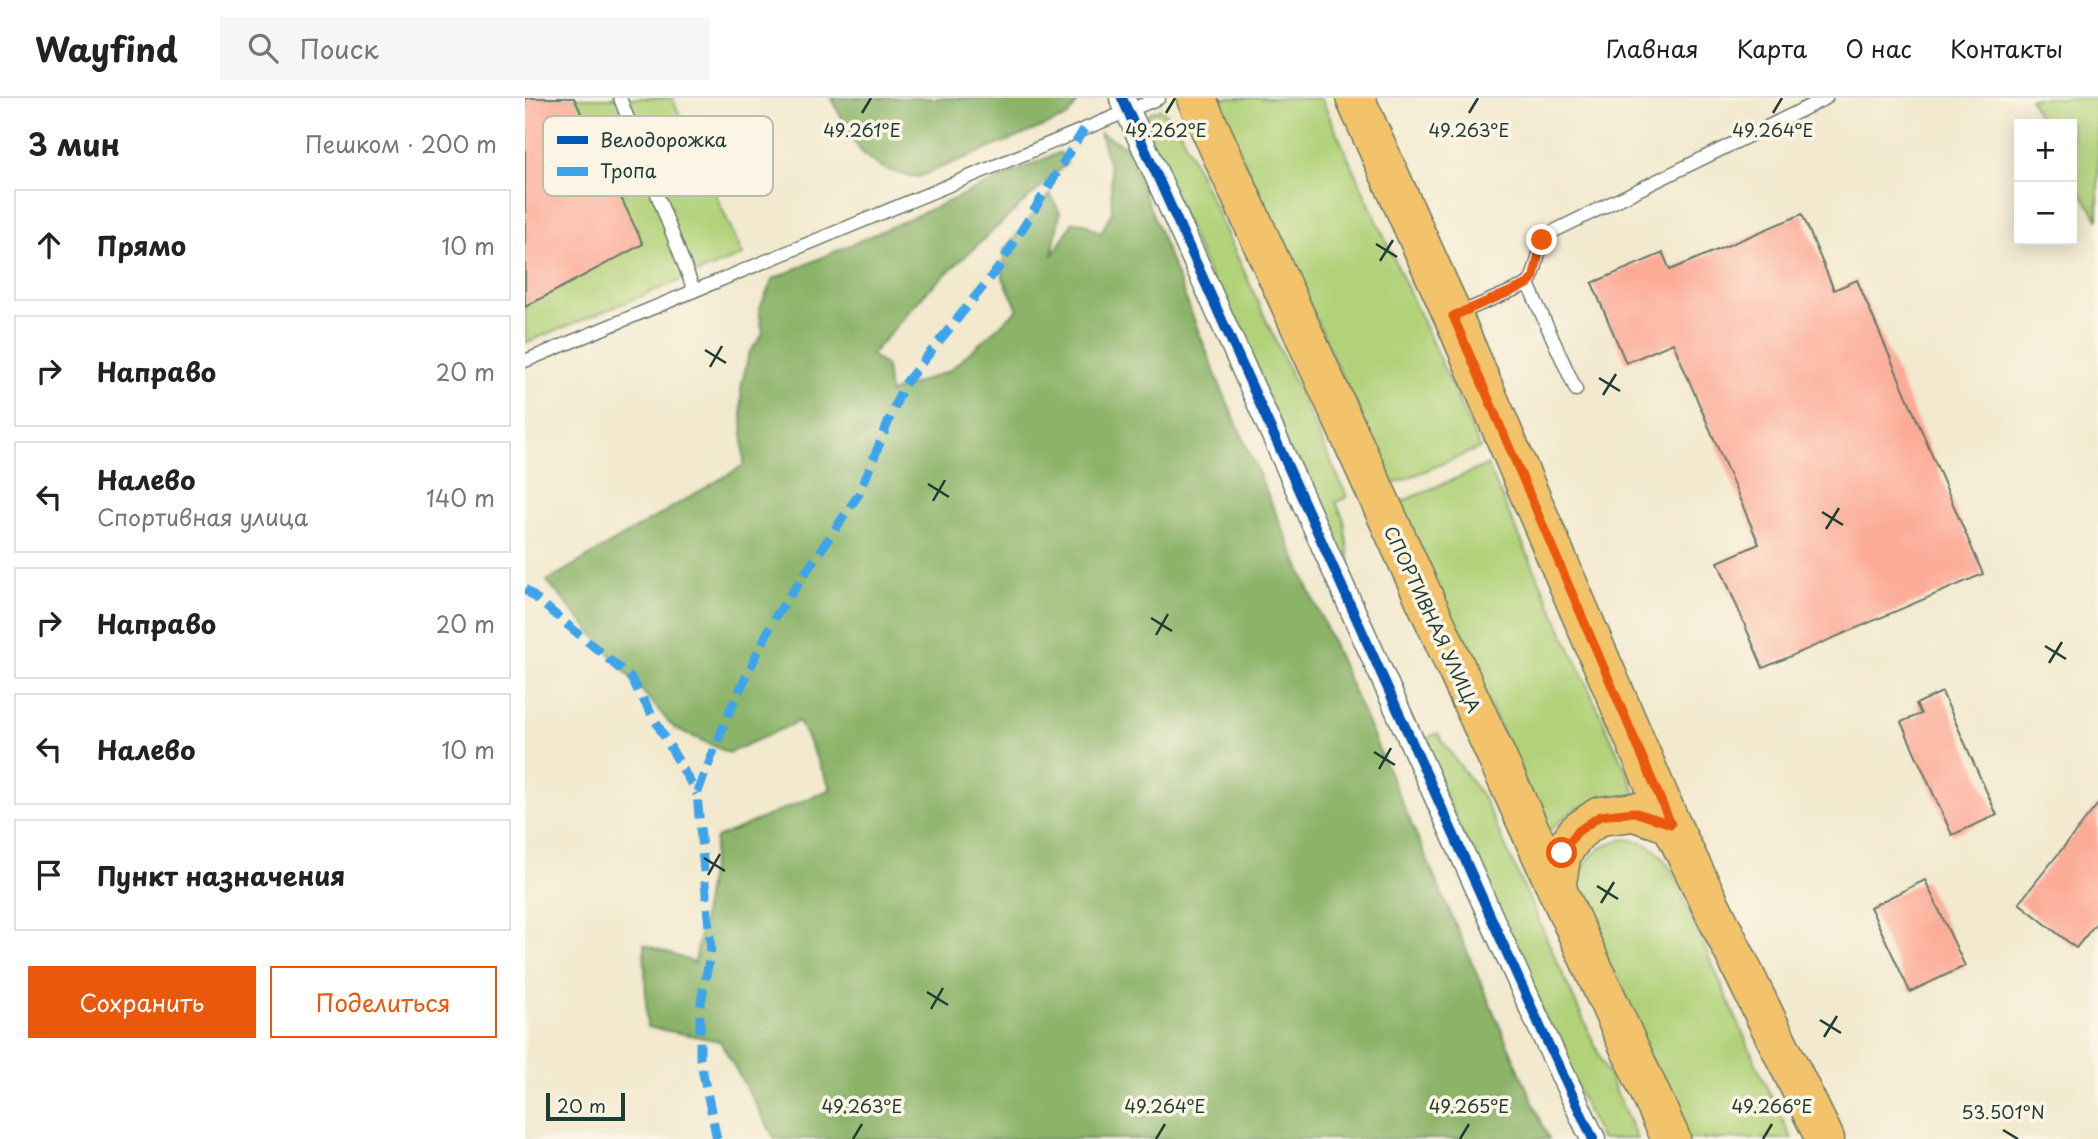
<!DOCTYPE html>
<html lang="ru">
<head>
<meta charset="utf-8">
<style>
	:root { --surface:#fff; --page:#f6f6f6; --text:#222; --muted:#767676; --line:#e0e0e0; --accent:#ea580c }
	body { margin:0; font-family:"Playpen Sans",sans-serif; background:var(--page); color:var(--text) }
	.controls { position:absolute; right:21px; top:21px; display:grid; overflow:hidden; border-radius:0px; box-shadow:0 4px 18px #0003 }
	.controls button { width:63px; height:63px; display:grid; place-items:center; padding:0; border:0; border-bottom:2px solid var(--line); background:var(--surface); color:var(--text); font:35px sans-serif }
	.scale { position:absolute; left:21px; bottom:18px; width:79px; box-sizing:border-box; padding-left:7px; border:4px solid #1f3d34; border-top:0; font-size:19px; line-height:24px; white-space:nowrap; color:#1f3d34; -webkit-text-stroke:5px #fcf5e5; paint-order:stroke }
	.stop { position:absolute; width:21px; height:21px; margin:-16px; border:5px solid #ea580c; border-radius:50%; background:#fff }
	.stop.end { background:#ea580c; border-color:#fff; box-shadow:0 2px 7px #0008 }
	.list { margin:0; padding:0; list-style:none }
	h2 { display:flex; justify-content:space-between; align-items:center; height:91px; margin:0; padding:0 28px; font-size:30px }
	h2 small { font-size:23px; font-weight:400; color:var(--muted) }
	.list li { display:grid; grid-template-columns:46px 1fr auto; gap:21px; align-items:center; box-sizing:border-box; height:112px; margin:0 14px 14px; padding:0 14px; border:2px solid var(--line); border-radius:0px }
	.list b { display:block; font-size:26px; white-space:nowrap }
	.list p { margin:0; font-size:23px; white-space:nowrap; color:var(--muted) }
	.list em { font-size:23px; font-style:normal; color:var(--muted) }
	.actions { display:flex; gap:14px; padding:21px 28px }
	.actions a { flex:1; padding:16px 0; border:2px solid var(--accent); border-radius:0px; text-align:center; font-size:24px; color:var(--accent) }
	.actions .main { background:var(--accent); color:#fff }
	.icon { flex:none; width:38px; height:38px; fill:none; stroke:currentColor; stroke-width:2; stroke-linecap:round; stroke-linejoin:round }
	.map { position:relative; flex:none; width:1573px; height:1041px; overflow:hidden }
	header { display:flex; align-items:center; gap:42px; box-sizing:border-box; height:98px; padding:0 35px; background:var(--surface); border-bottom:2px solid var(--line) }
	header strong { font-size:33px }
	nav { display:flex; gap:38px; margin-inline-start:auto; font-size:24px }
	.search { width:490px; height:63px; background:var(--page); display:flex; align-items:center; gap:18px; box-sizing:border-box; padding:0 24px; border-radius:0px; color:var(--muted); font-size:26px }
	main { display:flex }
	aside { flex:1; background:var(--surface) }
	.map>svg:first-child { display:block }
	.green { fill:#b1d279; stroke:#688856; stroke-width:2 }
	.forest { fill:#8cb469; stroke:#56784e; stroke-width:2 }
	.building { fill:#fcab97 }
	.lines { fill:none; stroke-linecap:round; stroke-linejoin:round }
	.lane-casing { stroke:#69796a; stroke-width:15 }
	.street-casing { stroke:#69796a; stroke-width:27 }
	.primary-casing { stroke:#69796a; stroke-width:41 }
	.lane { stroke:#fff; stroke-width:12 }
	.street { stroke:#fff; stroke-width:24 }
	.primary { stroke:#f2c36a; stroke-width:38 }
	.quiet { stroke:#3da4eb; stroke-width:9; stroke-dasharray:18 9; stroke-linecap:butt }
	.cycleway-casing { stroke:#fcf5e5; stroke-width:15 }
	.cycleway { stroke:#0057b8; stroke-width:10 }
	.route { stroke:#ea580c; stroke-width:9 }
	.ticks { fill:none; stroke:#1f3d34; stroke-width:2.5 }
	.labels { text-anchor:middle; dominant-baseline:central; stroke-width:7; stroke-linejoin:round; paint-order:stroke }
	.street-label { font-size:18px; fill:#1f3d34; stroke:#fcf5e5 }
	.key { fill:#fcf5e5; stroke:#babeb0; stroke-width:2 }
	.key-label { font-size:19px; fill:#1f3d34 }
	.ticks-label { font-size:18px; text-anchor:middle; fill:#1f3d34; stroke:#fcf5e5; stroke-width:7; stroke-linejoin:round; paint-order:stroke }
</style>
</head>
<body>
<header>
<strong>Wayfind</strong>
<div class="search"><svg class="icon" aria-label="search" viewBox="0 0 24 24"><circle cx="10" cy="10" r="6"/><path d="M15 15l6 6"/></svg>Поиск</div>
<nav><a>Главная</a><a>Карта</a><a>О нас</a><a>Контакты</a></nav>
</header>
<main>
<aside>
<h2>3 мин<small>Пешком · 200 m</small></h2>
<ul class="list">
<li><svg class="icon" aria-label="ahead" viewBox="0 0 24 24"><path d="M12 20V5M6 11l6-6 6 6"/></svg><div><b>Прямо</b></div><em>10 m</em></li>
<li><svg class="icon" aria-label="right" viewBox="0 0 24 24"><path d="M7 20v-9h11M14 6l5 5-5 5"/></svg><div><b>Направо</b></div><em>20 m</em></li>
<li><svg class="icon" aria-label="left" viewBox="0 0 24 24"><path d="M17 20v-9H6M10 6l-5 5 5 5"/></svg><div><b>Налево</b><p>Спортивная улица</p></div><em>140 m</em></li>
<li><svg class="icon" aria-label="right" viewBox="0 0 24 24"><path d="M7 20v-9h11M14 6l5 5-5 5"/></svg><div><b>Направо</b></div><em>20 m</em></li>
<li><svg class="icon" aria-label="left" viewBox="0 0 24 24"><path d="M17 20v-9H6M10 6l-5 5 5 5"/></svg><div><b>Налево</b></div><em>10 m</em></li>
<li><svg class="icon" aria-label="arrive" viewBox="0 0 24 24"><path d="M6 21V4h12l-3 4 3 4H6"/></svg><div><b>Пункт назначения</b></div></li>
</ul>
<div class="actions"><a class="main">Сохранить</a><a>Поделиться</a></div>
</aside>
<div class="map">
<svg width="1573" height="1041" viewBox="0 0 1573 1041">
	<rect width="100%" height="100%" fill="#fcf5e5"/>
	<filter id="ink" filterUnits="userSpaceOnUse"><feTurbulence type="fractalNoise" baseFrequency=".0143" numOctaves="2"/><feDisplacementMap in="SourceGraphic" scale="14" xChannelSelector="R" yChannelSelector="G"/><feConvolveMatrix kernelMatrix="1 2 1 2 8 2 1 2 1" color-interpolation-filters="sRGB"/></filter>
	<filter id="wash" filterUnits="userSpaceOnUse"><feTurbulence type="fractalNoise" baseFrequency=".00686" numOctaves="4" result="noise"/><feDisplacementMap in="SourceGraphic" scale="28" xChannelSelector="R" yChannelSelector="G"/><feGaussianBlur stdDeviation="1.57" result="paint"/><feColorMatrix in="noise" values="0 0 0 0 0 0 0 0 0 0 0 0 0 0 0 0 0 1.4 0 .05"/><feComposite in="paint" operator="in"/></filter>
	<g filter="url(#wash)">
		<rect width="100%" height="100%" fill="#f2e9ce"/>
		<path class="green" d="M0 0H147L218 157 0 245Z
			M691 0H796L955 350 866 387Z
			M1505 0H1573V121L1547 82V26H1517Z
			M635 11 649 22 653 29 822 399 811 404 819 422 825 467 818 471 620 35 624 15Z
			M962 367 1112 697C1073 703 1049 703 1023 735L873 405Z
			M913 635 917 643 959 701 1112 1041H1075L896 643Z
			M1099 741C1122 743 1134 752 1146 772L1240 986 1267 1041H1159L1052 790C1057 763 1071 747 1099 741Z"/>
		<path class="forest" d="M307 0H556L542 19 393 79C338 73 328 46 307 0Z
			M575 35 601 49 694 285 1024 1041H250L195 943 122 929 119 846 170 865 191 740 306 691 274 623 204 655 149 630 22 483 219 367 216 290 224 255 238 236 234 212 248 181 535 54 542 65 400 195 346 257 361 268 364 295 424 273 493 211 478 180 479 152 525 96 535 115 527 158 548 124 559 125 576 135 587 114 586 75Z"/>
		<g id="blocks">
			<path class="building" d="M0 0H49L118 146 0 209Z
				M1277 116 1309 192 1332 182 1458 476 1238 570 1193 464 1234 446 1148 245 1101 265 1067 185 1138 155 1145 172Z
				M1417 594 1472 717 1427 737 1376 624 1396 616 1391 606Z
				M1573 706V823L1551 850 1494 805Z
				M1400 782 1440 868 1385 894 1345 809Z"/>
		</g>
	</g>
	<g filter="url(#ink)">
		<use href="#blocks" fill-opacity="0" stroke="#69796a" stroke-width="2"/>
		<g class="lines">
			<g class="lane-casing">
				<path id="lane" d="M95 0 169 192
					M1003 186 1051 292
					M930 217 1003 186C1015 171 1010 148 1025 135L1301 0
					M0 263 634 0"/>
			</g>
			<g class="street-casing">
				<path id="street" d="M597 0 1018 935 1068 1041"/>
			</g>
			<g class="primary-casing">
				<path id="primary" d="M671 0 1146 1041
					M830 0 928 218 1146 726 1300 1041
					M1031 790 1037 755 1052 734 1075 718 1109 714 1146 726"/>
			</g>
			<use href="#lane" class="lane"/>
			<use href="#street" class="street"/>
			<use href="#primary" class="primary"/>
			<path class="quiet" d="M0 491 106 580 172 696
				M192 1041 175 961V910L186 851 172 696 204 614 249 521 334 396 378 288 474 169 559 31"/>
			<g class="cycleway-casing">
				<path id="cycleway" d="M597 0 1018 935 1068 1041"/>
			</g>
			<use href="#cycleway" class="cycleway"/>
		</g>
	</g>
	<g class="lines" filter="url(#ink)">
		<path class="route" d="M1017 142 1009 178 1003 186 928 218 1146 726 1109 714 1075 718 1052 734 1037 755"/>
	</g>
	<path class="ticks" d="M337 15 346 0M641 15 650 0M944 15 953 0M1248 15 1257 0M851 146 872 159M855 163 868 142M180 252 201 265M185 269 197 248M1074 280 1095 293M1078 297 1091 276M403 386 424 399M408 403 420 382M1297 414 1318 427M1301 431 1314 410M626 520 647 533M631 537 643 516M1520 548 1541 561M1524 565 1537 544M849 654 870 667M854 671 866 650M179 760 200 773M183 777 195 756M1072 788 1093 801M1076 805 1089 784M402 894 423 907M406 911 418 890M1295 922 1316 935M1299 939 1312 918M1478 1032 1493 1041M328 1041 337 1026M631 1041 640 1026M935 1041 944 1026M1238 1041 1247 1026"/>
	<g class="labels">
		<g class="street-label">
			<text transform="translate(908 521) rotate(65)">СПОРТИВНАЯ УЛИЦА</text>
		</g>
	</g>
	<rect x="18" y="18" width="230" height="80" rx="10" class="key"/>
	<rect x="32" y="38" width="31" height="8" fill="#0057b8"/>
	<rect x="32" y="69" width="31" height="9" fill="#3da4eb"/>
	<g class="key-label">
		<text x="75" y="49">Велодорожка</text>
		<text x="75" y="80">Тропа</text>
	</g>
	<g class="ticks-label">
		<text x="641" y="39">49.262°E</text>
		<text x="944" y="39">49.263°E</text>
		<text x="337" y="39">49.261°E</text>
		<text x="1248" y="39">49.264°E</text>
		<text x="337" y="1015">49.263°E</text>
		<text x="640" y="1015">49.264°E</text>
		<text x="944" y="1015">49.265°E</text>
		<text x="1247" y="1015">49.266°E</text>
		<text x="1478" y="1021">53.501°N</text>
	</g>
</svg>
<div class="controls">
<button>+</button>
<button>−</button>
</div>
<div class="scale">20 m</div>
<div class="stop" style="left:1037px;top:755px"></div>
<div class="stop end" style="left:1017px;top:142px"></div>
</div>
</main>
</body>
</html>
